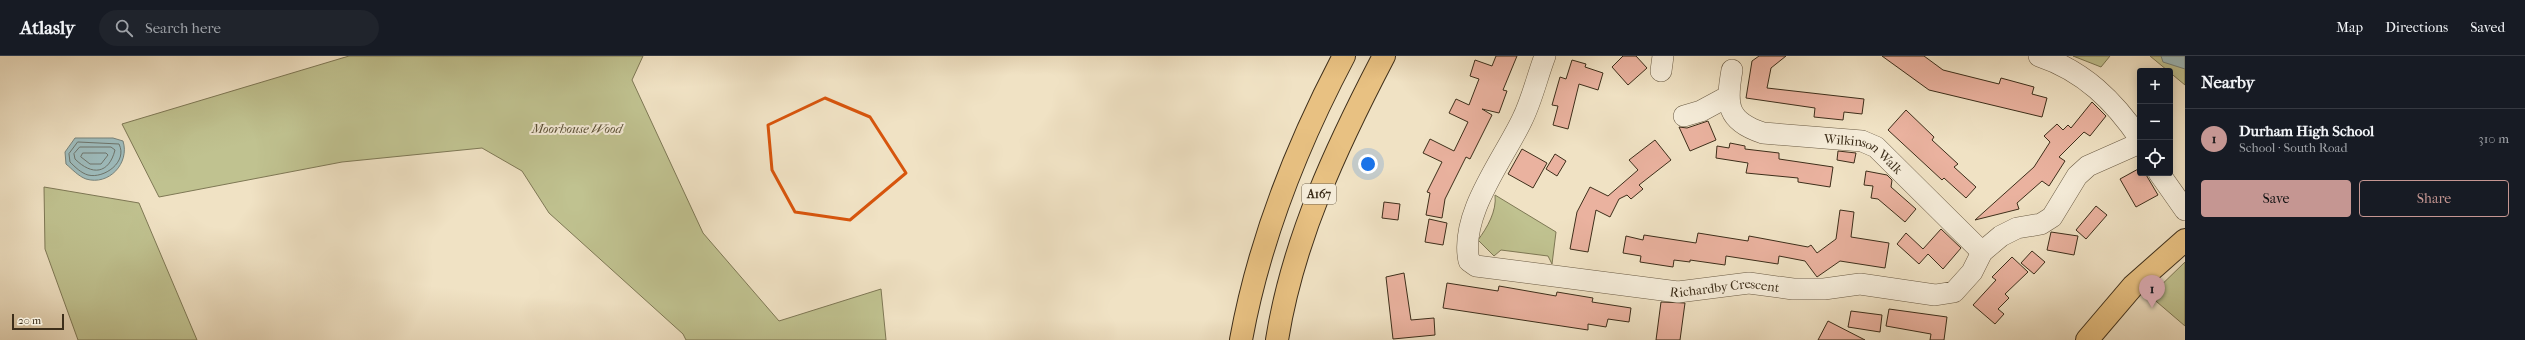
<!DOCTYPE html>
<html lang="en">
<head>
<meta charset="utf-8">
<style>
	:root { --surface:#171b24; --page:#20242c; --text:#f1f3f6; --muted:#9ea1a6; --line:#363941; --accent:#c59692 }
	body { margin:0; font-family:"IM FELL French Canon",serif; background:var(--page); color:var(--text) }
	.controls { position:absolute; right:12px; top:12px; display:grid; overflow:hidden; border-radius:4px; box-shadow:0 2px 10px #0003 }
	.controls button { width:36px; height:36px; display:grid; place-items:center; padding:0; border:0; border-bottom:1px solid var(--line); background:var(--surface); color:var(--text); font:20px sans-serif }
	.scale { position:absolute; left:12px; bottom:10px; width:52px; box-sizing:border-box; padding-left:4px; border:2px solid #3d2e1a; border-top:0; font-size:11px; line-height:14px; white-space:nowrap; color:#3d2e1a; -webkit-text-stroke:3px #f5ecd9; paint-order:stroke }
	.you { position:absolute; left:1368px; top:108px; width:14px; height:14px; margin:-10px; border:3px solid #fff; border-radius:50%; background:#1a73e8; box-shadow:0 0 0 6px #1a73e833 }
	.badge { display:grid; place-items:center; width:26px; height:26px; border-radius:50%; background:var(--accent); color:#111; font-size:13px; font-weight:700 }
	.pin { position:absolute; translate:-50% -33px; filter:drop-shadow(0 1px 2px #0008) }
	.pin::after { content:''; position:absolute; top:21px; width:14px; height:12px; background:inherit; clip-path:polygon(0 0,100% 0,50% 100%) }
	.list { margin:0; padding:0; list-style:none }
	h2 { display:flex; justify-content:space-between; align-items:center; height:52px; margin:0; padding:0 16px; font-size:17px }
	h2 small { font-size:13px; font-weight:400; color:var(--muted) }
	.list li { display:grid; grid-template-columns:26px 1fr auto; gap:12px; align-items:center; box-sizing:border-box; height:60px; padding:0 16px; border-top:1px solid var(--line) }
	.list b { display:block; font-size:15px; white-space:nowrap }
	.list p { margin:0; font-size:13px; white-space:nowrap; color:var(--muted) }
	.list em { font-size:13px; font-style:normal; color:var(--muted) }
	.actions { display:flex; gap:8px; padding:12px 16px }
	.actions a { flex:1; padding:9px 0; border:1px solid var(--accent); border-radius:4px; text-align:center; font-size:14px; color:var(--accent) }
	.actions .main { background:var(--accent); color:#111 }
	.icon { flex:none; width:22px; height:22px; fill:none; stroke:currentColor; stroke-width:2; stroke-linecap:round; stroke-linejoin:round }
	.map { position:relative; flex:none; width:2185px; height:284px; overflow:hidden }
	header { display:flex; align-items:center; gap:24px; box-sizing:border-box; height:56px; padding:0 20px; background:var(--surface); border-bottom:1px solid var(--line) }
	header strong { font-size:19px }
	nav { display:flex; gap:22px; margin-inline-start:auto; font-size:14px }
	.search { width:280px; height:36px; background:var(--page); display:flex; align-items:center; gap:10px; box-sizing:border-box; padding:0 14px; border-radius:22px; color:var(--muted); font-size:15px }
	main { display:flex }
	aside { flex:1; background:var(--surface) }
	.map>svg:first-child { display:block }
	.green { fill:#c0c290; stroke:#7e7855 }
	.water { fill:#9ebcbd; stroke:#77837c }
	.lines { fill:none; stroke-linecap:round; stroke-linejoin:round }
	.shore { stroke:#6e756c; stroke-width:1 }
	.building { fill:#eab29f; stroke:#3d2e1a }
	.minor-casing { stroke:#6a5b44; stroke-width:22 }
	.primary-casing { stroke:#3d2e1a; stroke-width:24 }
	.trunk-casing { stroke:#3d2e1a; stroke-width:24 }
	.minor { stroke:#f5ecd9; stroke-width:21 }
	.primary { stroke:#e8c182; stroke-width:22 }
	.trunk { stroke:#e8c182; stroke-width:22 }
	.marked { fill:none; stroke:#d7550d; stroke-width:3; stroke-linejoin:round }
	.labels { text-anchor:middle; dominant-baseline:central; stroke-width:4; stroke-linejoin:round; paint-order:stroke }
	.shield { fill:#f5ecd9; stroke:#746753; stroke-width:1 }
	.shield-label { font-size:12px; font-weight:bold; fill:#3d2e1a }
	.park-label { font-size:13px; font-style:italic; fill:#574c32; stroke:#f5ecd9 }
	.street-label { font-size:13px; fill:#3d2e1a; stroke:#f5ecd9 }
</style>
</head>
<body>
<header>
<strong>Atlasly</strong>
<div class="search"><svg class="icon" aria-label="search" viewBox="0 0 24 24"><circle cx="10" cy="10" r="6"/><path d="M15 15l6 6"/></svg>Search here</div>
<nav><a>Map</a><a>Directions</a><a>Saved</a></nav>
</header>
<main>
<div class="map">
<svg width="2185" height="284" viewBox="0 0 2185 284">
	<rect width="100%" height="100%" fill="#f0e2c4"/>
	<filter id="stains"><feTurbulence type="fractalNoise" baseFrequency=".005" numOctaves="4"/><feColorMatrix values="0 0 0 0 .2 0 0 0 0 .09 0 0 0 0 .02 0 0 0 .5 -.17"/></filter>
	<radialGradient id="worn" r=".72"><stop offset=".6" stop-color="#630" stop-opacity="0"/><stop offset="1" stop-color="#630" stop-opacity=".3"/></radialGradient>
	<path class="green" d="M349 0H643L632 24 703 177 779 265 881 233 886 284H686L683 278 549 157 522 115 482 92 342 106 159 141 122 68Z
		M2073 0H2110L2101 11Z
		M2150 0H2185V29Z
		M44 131 139 147 197 284H78L45 193Z
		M1495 139 1556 176 1552 208 1548 200 1501 194 1494 200 1478 184C1487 172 1497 155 1495 139Z
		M2185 206V270L2150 240Z"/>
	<path class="water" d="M2161 0H2185V13L2163 6Z
		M75 82H113L123 85C130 107 109 130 86 123 78 120 72 113 66 108L65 96Z"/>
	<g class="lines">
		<path class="shore" d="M78 86 119 88C128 106 104 123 88 119 81 117 75 111 70 106L69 98Z
			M80 91H111L115 94C109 118 92 120 75 103L74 98Z
			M83 97H106L108 99 101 108H90L81 101Z"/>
	</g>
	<path class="building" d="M1496 0H1517L1503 34 1507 35 1499 57 1482 53 1492 59 1470 103 1466 101 1445 143 1442 162 1426 159 1430 137 1427 136 1442 106 1423 97 1430 83 1454 95 1468 66 1449 57 1456 43 1469 49 1479 23 1470 20 1475 4 1492 10Z
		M1623 0H1636L1647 12 1628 29 1612 11Z
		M1759 0H1786L1771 12 1767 32 1864 43 1862 58 1844 56 1843 64 1814 61 1815 52 1746 42 1752 5Z
		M1882 0H1924L1943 14 1999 28 2001 22 2034 31 2032 38 2047 42 2042 61 1929 34Z
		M1572 4 1586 8 1585 11 1603 17 1598 34 1579 28 1568 73 1553 69 1558 50 1552 49 1560 21 1566 23Z
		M2092 46 2106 60 2090 80 2084 76 2059 101 2065 105 2049 130 2042 125 2017 147 2019 153 1975 164 2034 111 2050 86 2044 80 2057 68 2063 74 2068 69 2071 72Z
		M1906 54 1934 81 1932 84 1958 108 1954 111 1976 131 1966 142 1944 122 1942 124 1888 74Z
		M1708 65 1716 84 1690 95 1679 71 1687 72Z
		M1655 84 1671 104 1639 129 1643 133 1631 143 1627 139 1619 143 1610 161 1596 154 1588 196 1570 193 1577 156 1590 131 1608 140 1638 114 1629 104Z
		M1730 87 1745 90V93L1779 97V103L1833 111 1830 131 1798 126V122L1746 117 1748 107 1716 102 1717 90 1729 92Z
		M1522 93 1547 107 1533 132 1508 118Z
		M1838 95 1856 97 1854 107 1837 104Z
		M1555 98 1566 105 1557 120 1546 113Z
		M2140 112V117H2145L2158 139 2136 151 2120 123Z
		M1866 115 1887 119 1892 124 1891 131 1916 153 1905 166 1878 143 1871 142 1873 130 1864 129Z
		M1384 146 1400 148 1398 164 1382 162Z
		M2096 150 2107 159 2086 183 2076 174Z
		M1840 154 1854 156 1851 181 1889 187 1885 212 1840 205 1817 221 1805 205 1779 200 1778 208 1726 200 1725 209 1690 204V206L1674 204 1673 211 1640 206 1641 200 1623 197 1626 180 1643 184 1644 179 1696 187 1698 177 1748 185 1749 180 1808 191 1811 189 1817 197 1836 183Z
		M1429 163 1447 167 1443 189 1425 186Z
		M1941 173 1961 192 1943 213 1928 198 1919 208 1897 188 1906 177 1923 193Z
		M2051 176 2078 180 2074 199 2047 194Z
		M2032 195 2045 206 2034 218 2021 207Z
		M2012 201 2028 216 2005 238 2009 242 1998 253 2004 258 1995 268 1973 249 1996 224 1992 221Z
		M1404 217 1411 264 1434 262 1435 279 1393 283 1386 221Z
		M1447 227 1498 235 1499 230 1556 240 1557 236 1593 242 1592 246 1631 252 1629 266 1608 263 1606 271 1588 268V274L1443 252Z
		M1661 246 1685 247 1680 284H1656Z
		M1889 253 1947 261 1944 284H1930L1931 278 1886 270Z
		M1851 255 1882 259 1880 276 1848 271Z
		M1828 265 1865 284H1818Z"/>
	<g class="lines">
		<g class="minor-casing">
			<g id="minor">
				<path id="s1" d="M1545 0C1537 21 1532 44 1522 64 1503 104 1459 159 1469 205L1476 210 1678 236 1749 227 1793 233H1824L1860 228 1935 239 1954 236 1972 216 1982 196 2001 180 2017 172 2041 168 2052 161 2077 120 2088 110 2140 87"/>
				<path d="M2039 0C2084 15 2114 45 2140 83"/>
				<path id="s2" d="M1732 14C1726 48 1726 65 1763 77L1862 85 1876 91 1982 196"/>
				<path d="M1661 15 1663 0"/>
				<path d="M1684 60 1701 55 1727 41"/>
				<path d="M2159 117 2185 154"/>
			</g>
		</g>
		<g class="primary-casing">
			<path id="primary" d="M2087 284 2133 230 2185 184"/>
		</g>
		<g class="trunk-casing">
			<path id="trunk" d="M1241 284C1259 185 1297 89 1344 0
				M1277 284C1293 183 1337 90 1384 0"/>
		</g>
		<use href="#minor" class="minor"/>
		<use href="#primary" class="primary"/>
		<use href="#trunk" class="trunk"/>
	</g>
	<path class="marked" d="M825 42 870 61 906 117 850 164 795 156 772 114 768 69Z"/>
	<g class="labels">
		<rect class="shield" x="1302" y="128" width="34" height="20" rx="3"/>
		<g class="shield-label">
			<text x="1319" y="138">A167</text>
		</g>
		<g class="park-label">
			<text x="577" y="72">Moorhouse Wood</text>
		</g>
		<g class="street-label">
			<text stroke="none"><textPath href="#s2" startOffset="186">Wilkinson Walk</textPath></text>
			<text stroke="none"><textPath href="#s1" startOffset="481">Richardby Crescent</textPath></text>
		</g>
	</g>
	<rect width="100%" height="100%" filter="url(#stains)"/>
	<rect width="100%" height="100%" fill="url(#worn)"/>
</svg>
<div class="controls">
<button>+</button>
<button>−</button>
<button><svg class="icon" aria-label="locate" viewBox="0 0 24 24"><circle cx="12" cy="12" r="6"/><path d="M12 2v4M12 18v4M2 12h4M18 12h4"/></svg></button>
</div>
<div class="scale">20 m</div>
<div class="you"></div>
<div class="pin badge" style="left:2152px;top:252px">1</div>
</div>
<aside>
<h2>Nearby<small></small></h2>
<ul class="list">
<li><span class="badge">1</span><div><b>Durham High School</b><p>School · South Road</p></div><em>310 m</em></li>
</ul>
<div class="actions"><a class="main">Save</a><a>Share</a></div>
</aside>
</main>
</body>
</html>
